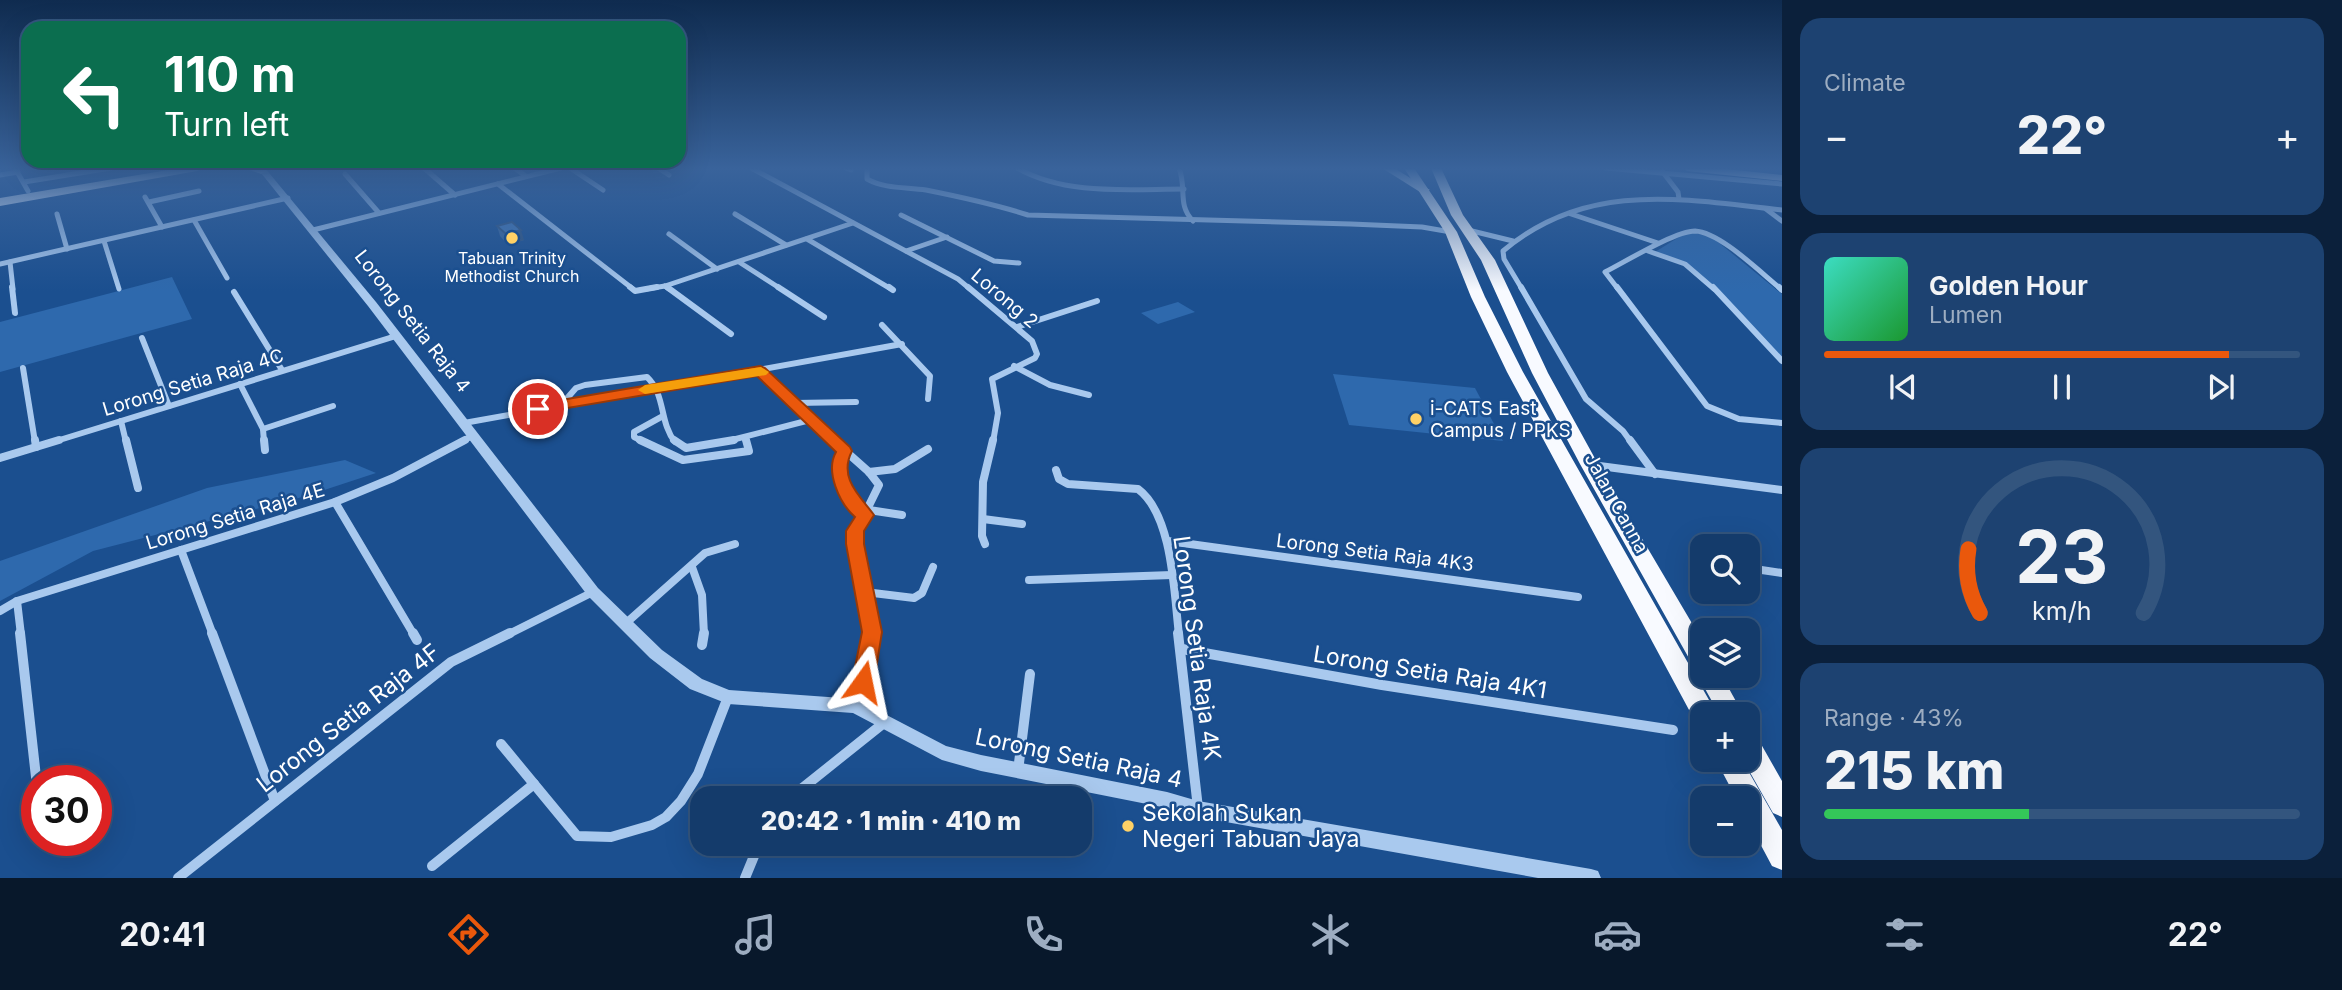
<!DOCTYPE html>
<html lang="en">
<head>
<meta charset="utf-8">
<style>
  body { margin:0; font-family:Inter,sans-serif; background:#1d4271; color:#f1f3f6; height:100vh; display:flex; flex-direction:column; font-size:26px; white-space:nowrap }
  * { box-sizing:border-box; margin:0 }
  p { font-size:23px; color:#9dadc1 }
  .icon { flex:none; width:38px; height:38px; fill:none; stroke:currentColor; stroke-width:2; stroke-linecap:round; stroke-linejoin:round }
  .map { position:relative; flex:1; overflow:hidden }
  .sheet { display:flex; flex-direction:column; gap:18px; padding:18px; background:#0b203b; width:560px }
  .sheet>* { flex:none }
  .banner { position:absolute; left:21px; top:21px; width:665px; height:147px; border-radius:21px; box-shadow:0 7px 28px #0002,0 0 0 2px #33557e; background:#0b6e4f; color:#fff; overflow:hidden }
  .fabs { position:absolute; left:1690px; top:534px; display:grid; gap:14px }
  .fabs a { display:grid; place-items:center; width:70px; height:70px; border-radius:14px; background:#143b6b; box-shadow:0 7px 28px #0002,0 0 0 2px #33557e; font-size:35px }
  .speed { position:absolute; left:21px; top:765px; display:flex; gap:14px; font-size:35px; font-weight:700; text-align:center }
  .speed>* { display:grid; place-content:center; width:91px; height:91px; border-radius:50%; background:#143b6b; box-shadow:0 7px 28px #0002,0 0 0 2px #33557e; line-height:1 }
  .speed .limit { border:10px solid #d22; background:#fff; color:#111 }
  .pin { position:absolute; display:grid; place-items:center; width:60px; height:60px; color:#fff; margin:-30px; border:4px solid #fff; border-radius:50%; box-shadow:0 2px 7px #0007 }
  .me { position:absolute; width:77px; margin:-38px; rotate:12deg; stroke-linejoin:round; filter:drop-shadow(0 0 5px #0008) }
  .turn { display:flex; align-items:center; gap:24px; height:147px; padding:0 28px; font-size:32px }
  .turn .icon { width:91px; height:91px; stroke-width:2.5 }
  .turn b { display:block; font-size:49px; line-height:60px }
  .big { font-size:52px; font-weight:800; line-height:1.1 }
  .sheet .card { flex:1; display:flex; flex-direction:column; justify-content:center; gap:10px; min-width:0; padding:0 24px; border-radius:21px; background:#1d4271 }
  .sheet .dial { align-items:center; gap:0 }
  .dial svg { height:182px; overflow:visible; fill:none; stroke:#33557e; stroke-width:7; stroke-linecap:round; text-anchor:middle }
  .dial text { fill:#f1f3f6; stroke:none }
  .song { display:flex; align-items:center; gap:21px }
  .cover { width:84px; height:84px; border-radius:10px; background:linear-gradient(135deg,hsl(170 70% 55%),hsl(130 70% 35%)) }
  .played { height:7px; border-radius:4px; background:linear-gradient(90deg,#ea580c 85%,#33557e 85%) }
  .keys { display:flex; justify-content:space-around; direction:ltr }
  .heat { display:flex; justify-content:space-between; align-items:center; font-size:38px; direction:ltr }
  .charge { height:10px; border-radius:5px; background:linear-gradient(90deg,#34c759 43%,#33557e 0) }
  .trip { position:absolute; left:690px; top:786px; width:402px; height:70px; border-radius:21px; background:#143b6b; box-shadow:0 7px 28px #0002,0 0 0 2px #33557e; font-weight:800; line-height:70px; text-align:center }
  .tabs { display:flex; height:112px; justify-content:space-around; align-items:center; background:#08182b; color:#9dadc1 }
  .tabs .icon { width:49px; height:49px }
  .tabs .active { color:#ea580c }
  .tabs b { font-size:32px; color:#f1f3f6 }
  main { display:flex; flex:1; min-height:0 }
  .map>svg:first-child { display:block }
  .green { fill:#2e69ad }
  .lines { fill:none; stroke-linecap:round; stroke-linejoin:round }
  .minor-far3 { stroke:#a9c9ee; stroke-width:5 }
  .minor-far2 { stroke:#a9c9ee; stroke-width:6 }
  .minor-far1 { stroke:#a9c9ee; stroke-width:8 }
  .minor { stroke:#a9c9ee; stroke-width:10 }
  .tertiary { fill:#a9c9ee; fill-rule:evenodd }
  .primary { fill:#f0f6ff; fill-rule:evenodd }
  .trunk { fill:#f8faff; fill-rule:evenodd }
  .wall { fill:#3a679d }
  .shaded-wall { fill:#305480 }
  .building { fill:#4478b7; stroke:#305480; stroke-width:2 }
  .route { fill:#ea580c; stroke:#983908; stroke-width:2 }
  .slow { fill:#f59e0b }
  .poi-dot { fill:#ffd166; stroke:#1b4f8f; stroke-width:2.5 }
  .labels { text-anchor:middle; stroke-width:5; stroke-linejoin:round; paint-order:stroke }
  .far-poi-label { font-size:16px; fill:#fff; stroke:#1b4f8f }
  .street-label { font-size:19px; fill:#fff; stroke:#1b4f8f }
  .poi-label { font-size:19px; fill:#fff; stroke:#1b4f8f; text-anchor:start }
  .near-street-label { font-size:23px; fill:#fff; stroke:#1b4f8f }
  .near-poi-label { font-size:23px; fill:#fff; stroke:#1b4f8f; text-anchor:start }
</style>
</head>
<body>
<main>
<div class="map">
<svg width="1782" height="878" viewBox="0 0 1782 878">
  <rect width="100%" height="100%" fill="#1b4f8f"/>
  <g class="green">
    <path d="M1695 233 1713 238 1782 294V358L1686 264 1655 252 1684 234Z"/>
    <path d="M172 277 192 319 0 372V322Z"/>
    <path d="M1178 302 1195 312 1158 324 1141 313Z"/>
    <path d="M1333 374 1475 388 1503 441 1349 425Z"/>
    <path d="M345 460 376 473 306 496 93 551 0 601V561L207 488Z"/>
  </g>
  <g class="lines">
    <g class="minor-far3">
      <path d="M15 168 28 191"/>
      <path d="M424 168 455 195"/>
      <path d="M514 168 526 176"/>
      <path d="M570 168 603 190"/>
      <path d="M658 168 669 175"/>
      <path d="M751 168 958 279 970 289"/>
      <path d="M846 168 851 170"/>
      <path d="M867 168V179C885 189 906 187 926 190 961 197 994 204 1028 215L1351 224 1422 227 1451 232"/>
      <path d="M1017 168C1066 196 1129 189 1184 189"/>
      <path d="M1179 168C1187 188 1177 205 1193 221"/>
      <path d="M1606 168 1782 184"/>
      <path d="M1662 171 1678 192 1679 199"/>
      <path d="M345 174 379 213"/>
      <path d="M0 175 18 172"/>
      <path d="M24 182 111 168"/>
      <path d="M498 184 633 289"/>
      <path d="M145 197 162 227"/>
      <path d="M149 202 199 191"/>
      <path d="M1766 209 1782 221"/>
      <path d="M57 214 67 249"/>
      <path d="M735 214 786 245"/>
      <path d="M1571 214 1658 243"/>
      <path d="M901 215 994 261 1019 263"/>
      <path d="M194 220 227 278"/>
      <path d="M313 230 561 168"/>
      <path d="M1468 230 1513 241"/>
      <path d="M669 234 717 269"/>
      <path d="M807 239 891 289"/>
      <path d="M104 241 119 289"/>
      <path d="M906 251 947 237"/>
      <path d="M1648 251 1685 264 1714 289"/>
      <path d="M10 262 13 289"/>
      <path d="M739 262 781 289"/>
      <path d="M0 264 288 198"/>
      <path d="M665 286 669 289"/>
      <path d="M646 289 665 286 853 223"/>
      <path d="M1522 289 1504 259 1503 251C1587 180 1682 199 1782 210"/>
      <path d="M1618 289 1605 272C1625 262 1675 231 1695 231 1720 232 1761 273 1781 289"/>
    </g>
    <g class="minor-far2">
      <path d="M12 287 15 313"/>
      <path d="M630 287 635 291 657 287"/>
      <path d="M667 287 731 334"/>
      <path d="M778 287 824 317"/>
      <path d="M889 287 893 290"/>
      <path d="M968 287 1032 341 1037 354 1035 358 992 379 998 413 993 442"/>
      <path d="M1521 287 1586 399 1623 431 1631 442"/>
      <path d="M1617 287 1707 406 1739 419 1782 423"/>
      <path d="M1713 287 1782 361"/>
      <path d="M1779 287 1782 290"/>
      <path d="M234 292 282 370"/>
      <path d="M882 325 930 376 928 399"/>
      <path d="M1017 327 1097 301"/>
      <path d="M142 338 169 406"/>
      <path d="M1014 366 1050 385 1089 395"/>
      <path d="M23 368 35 442"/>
      <path d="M760 371 835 442"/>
      <path d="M240 384 263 429 264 442"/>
      <path d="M794 403 856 402"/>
      <path d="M562 404 576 388 585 385 647 377C666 395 659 422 675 442"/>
      <path d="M121 421 126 442"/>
      <path d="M464 423 902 344"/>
      <path d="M263 429 333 406"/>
      <path d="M745 438 746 442"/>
      <path d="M53 442 396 336"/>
      <path d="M461 442 472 436"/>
      <path d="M644 442 634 437V432L663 416"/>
      <path d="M724 442 810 420"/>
    </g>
    <g class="minor-far1">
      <path d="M35 440 36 447"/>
      <path d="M126 440 138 488"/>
      <path d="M264 440 265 450"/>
      <path d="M640 440 683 460 749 451 746 440"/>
      <path d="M674 440 686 448 734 440"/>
      <path d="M833 440 869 472 879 485 858 528 855 544 872 635"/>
      <path d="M1630 440 1655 474"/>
      <path d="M844 451C835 475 845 500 865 515"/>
      <path d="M0 458 59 440"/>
      <path d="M1592 465 1782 490"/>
      <path d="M1056 470 1059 479 1068 484 1138 489C1173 515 1174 594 1179 635"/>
      <path d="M869 472 895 469 928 449"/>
      <path d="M335 502 414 635"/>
      <path d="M869 510 902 515"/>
      <path d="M983 519 1022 524"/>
      <path d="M1168 541 1578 597"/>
      <path d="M985 544 982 536 983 482 993 440"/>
      <path d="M181 550 213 635"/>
      <path d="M692 567 702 595 704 635"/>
      <path d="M1748 568 1782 573"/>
      <path d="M1029 580 1172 575"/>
      <path d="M865 592 914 598 922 593 933 567"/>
      <path d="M17 601 21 635"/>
      <path d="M0 611 17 601 335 502 393 478 465 440"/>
      <path d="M625 624 705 553 735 544"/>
      <path d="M507 635 593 592"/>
    </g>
    <g class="minor">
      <path d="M20 633 37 786"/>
      <path d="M212 633 275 801"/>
      <path d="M413 633 417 640"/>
      <path d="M1178 633 1198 808"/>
      <path d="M702 645 704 633"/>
      <path d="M1182 649 1382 685 1673 730"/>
      <path d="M856 706 869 658 872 633"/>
      <path d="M501 744 577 836 611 837 652 825 666 817 681 801 698 774 728 697"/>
      <path d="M1018 771 1030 674"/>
      <path d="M790 798 885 722"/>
      <path d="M42 840 43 845"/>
      <path d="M432 866 534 784"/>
      <path d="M178 878 451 662 510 633"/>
      <path d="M745 878 759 844"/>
    </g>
    <path class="tertiary" d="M257 168H265L376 302 598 588 662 650 702 679 729 690 856 699 946 746 981 755 1167 792 1198 801 1591 869 1598 871 1601 878H1538L1198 817 1167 808 981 771 942 760 853 713 728 704 690 689 650 658 588 596 368 306Z"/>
    <g class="primary">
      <path d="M180 168H202L197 171 0 206V198Z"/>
      <path d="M245 168H261L267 171 261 174Z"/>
      <path d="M1382 168H1394L1430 190 1420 192Z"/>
    </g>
    <g class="trunk">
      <path d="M1404 168H1414L1457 232 1485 297 1523 372 1713 707 1716 714H1703V724L1695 721 1507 372 1471 297 1445 232Z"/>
      <path d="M1431 168H1441L1463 215 1495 260 1548 373 1598 464 1703 642V676H1722L1743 714H1719L1698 676 1701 671 1695 669 1580 464 1532 373 1481 260 1451 215Z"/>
      <path d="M1682 168H1716L1782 175V181L1687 171Z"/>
      <path d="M1748 734 1757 737 1782 781V817L1773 813 1743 760H1748Z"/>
      <path d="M1716 760H1742L1782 830V870L1772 866 1748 821V798H1736Z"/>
    </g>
  </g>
  <path class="wall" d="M497 226 524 240 508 245 500 236Z"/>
  <path class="shaded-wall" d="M521 230 524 240 508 245 506 234Z"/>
  <path class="building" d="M512 222 521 230 506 234 497 226Z"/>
  <linearGradient id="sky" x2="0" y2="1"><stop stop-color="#0f2b4f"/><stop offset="0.58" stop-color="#39639b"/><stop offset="1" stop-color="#39639b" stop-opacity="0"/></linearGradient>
  <rect width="1782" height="291" fill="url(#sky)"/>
  <path class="route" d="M760 366 765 368 850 447 852 451C838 478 860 496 874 515L864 531V544L882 632 874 682 870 688 863 691 855 688 852 682 862 632 846 544V531L855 517C839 503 825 471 836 452L757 376 538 413 530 409 538 404Z"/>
  <path class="slow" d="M761 367 769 372 766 375 645 394 638 390 645 385Z"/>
  <g class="poi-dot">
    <circle cx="512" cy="238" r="7"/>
    <circle cx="1416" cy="419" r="7"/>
    <circle cx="1128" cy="826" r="7"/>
  </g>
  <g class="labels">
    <g class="far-poi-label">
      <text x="512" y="264">Tabuan Trinity<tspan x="512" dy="18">Methodist Church</tspan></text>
    </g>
    <g class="street-label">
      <text transform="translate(1005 298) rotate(40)" y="7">Lorong 2</text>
      <text transform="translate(413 321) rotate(52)" y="7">Lorong Setia Raja 4</text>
      <text transform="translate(193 382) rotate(-17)" y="7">Lorong Setia Raja 4C</text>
      <text transform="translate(1617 503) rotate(61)" y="7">Jalan Canna</text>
      <text transform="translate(235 516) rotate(-17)" y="7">Lorong Setia Raja 4E</text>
      <text transform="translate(1375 552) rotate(7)" y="7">Lorong Setia Raja 4K3</text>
    </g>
    <g class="poi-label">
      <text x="1430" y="415">i-CATS East<tspan x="1430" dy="22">Campus / PPKS</tspan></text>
    </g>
    <g class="near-street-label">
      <text transform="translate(1197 648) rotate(82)" y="8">Lorong Setia Raja 4K</text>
      <text transform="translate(1430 672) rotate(9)" y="8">Lorong Setia Raja 4K1</text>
      <text transform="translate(348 718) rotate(-38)" y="8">Lorong Setia Raja 4F</text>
      <text transform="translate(1079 758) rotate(12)" y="8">Lorong Setia Raja 4</text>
    </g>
    <g class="near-poi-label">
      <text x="1142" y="821">Sekolah Sukan<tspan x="1142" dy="26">Negeri Tabuan Jaya</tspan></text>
    </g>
  </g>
</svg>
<div class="fabs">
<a><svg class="icon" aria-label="search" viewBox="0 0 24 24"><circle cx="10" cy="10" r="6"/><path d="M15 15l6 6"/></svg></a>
<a><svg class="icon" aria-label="layers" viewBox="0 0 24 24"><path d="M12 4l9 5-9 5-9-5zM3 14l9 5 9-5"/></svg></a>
<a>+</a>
<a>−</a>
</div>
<div class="speed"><div class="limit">30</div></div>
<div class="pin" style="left:538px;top:409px;background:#d93025"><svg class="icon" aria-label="arrive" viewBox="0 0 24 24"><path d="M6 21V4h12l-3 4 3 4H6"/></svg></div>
<svg class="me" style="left:863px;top:682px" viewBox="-20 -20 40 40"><path d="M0-17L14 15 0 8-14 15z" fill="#ea580c" stroke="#fff" stroke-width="4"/></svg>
<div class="trip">20:42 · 1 min · 410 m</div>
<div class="banner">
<div class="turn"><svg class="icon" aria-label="left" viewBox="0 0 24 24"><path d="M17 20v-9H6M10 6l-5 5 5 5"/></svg><div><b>110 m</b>Turn left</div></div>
</div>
</div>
<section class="sheet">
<div class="card"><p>Climate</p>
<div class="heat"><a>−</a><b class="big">22°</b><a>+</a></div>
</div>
<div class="card">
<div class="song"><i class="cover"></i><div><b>Golden Hour</b><p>Lumen</p></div></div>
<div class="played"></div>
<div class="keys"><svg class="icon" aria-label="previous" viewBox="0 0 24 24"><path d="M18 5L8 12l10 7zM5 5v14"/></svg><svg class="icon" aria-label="pause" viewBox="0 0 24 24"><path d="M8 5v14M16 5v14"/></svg><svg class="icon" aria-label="next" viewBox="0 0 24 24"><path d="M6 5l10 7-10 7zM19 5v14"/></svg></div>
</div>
<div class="card dial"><svg viewBox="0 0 100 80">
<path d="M14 69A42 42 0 1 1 86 69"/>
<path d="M14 69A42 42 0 0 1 9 41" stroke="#ea580c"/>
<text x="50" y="56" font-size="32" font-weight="700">23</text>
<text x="50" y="72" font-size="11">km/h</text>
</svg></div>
<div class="card"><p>Range · 43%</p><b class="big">215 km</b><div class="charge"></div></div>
</section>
</main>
<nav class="tabs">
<b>20:41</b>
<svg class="icon active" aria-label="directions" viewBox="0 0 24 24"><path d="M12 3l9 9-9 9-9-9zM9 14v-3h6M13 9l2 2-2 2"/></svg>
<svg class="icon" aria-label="music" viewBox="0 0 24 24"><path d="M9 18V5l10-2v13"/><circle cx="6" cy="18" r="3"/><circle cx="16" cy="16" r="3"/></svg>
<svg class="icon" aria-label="phone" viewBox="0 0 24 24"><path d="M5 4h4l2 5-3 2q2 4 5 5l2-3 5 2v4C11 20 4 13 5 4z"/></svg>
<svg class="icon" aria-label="climate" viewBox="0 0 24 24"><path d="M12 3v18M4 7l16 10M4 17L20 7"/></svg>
<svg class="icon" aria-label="car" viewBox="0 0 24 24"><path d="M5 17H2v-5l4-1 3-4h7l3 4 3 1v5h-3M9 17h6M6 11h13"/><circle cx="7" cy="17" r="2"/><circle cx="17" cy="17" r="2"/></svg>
<svg class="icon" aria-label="filters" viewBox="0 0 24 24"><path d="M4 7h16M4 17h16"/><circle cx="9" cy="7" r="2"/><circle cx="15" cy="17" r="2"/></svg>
<b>22°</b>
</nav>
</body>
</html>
